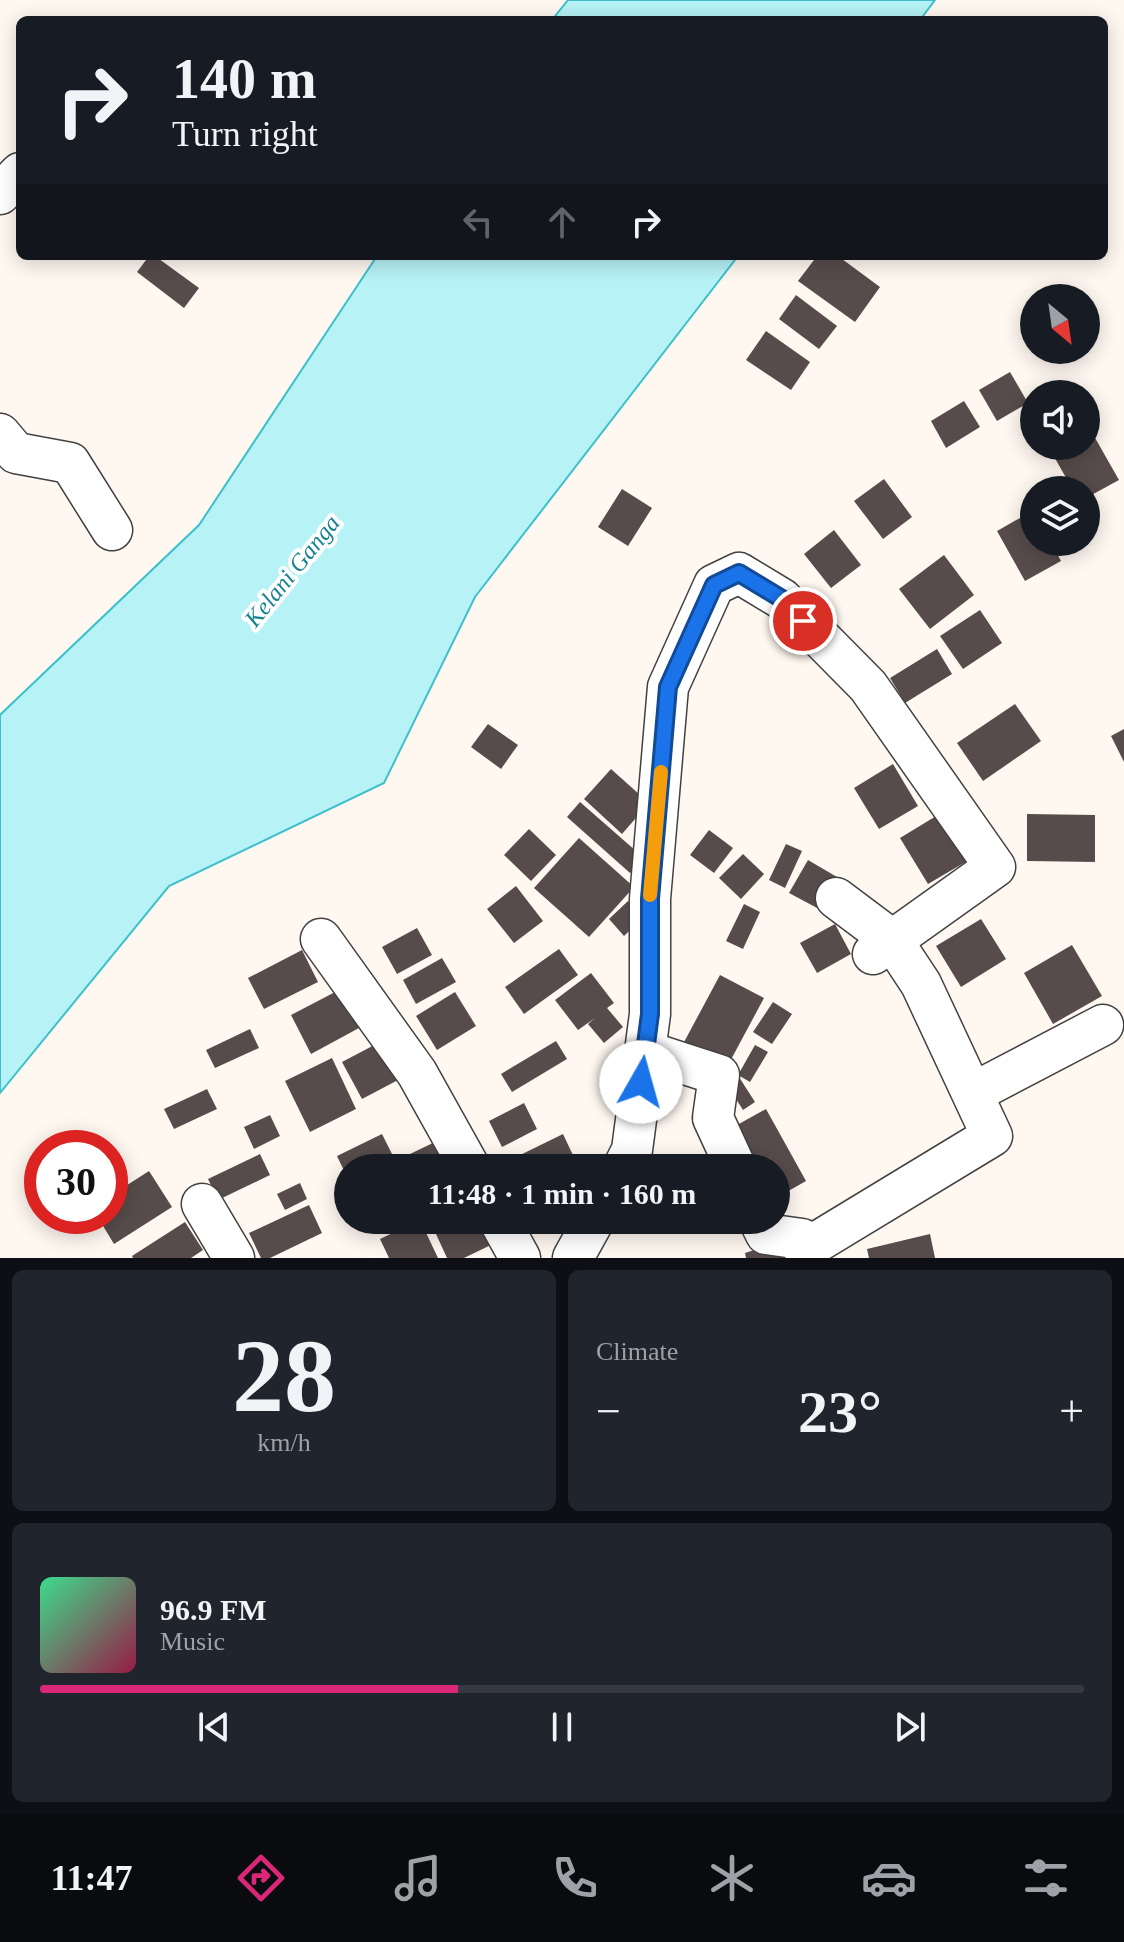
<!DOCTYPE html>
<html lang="en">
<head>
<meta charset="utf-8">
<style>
  body { margin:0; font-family:"Times New Roman",serif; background:#20242c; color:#f1f3f6; height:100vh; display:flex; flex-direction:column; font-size:30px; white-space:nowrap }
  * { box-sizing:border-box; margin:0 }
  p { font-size:26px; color:#9ea1a6 }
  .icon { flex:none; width:44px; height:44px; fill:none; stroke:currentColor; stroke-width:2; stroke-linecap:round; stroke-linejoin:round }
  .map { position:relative; height:1258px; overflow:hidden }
  .side { display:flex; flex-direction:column; gap:12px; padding:12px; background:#0d0f14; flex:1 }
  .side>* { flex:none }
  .guide { position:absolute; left:16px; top:16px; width:1092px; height:244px; border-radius:12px; box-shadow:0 4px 20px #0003; background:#171b24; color:#f1f3f6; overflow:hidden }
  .needle { width:52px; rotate:151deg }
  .fabs { position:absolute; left:1020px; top:284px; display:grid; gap:16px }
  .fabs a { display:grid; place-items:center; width:80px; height:80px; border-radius:50%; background:#171b24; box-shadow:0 4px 20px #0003; font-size:40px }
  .speed { position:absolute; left:24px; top:1130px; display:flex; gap:16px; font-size:40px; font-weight:700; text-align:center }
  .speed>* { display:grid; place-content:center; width:104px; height:104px; border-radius:50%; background:#171b24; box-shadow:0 4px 20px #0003; line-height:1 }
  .speed .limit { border:12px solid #d22; background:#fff; color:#111 }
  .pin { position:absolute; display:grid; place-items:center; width:68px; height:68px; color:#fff; margin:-34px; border:4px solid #fff; border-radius:50%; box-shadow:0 2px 8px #0007 }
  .me { position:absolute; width:88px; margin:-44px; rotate:7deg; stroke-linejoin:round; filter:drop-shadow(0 0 6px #0008) }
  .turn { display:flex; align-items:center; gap:28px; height:168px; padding:0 24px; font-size:36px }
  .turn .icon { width:104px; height:104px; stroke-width:2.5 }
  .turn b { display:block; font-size:56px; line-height:68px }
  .lanes { display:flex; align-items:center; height:76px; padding:0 24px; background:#0003; justify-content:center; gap:40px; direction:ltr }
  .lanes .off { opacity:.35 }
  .big { font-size:60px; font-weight:700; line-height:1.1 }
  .side .card { flex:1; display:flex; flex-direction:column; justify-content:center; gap:12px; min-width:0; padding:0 28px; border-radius:12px; background:#20242c }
  .side .dial { align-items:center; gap:0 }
  .dial b { font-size:104px; line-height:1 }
  .song { display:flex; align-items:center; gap:24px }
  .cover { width:96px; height:96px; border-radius:12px; background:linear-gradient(135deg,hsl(150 70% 55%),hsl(340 70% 35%)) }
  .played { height:8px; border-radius:4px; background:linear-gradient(90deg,#db2777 40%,#363941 40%) }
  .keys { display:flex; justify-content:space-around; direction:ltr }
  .heat { display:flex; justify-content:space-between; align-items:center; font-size:44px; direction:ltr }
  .side .tiles { flex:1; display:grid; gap:12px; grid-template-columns:1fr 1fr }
  .card:last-child { grid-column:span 2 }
  .trip { position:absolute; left:334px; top:1154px; width:456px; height:80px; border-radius:40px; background:#171b24; box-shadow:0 4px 20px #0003; font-weight:700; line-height:80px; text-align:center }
  .dock { display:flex; height:128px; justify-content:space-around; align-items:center; background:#090b0e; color:#9ea1a6 }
  .dock .icon { width:56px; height:56px }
  .dock .on { color:#db2777 }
  .dock b { font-size:36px; color:#f1f3f6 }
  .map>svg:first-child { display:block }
  .water { fill:#b6f2f6; stroke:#3dc0cc; stroke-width:2 }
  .building { fill:#574c4b }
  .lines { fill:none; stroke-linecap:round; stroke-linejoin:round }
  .minor-casing { stroke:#424242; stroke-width:43 }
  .minor { stroke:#fff; stroke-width:40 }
  .route-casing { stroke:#114b97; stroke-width:20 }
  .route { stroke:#1a73e8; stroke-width:14 }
  .slow { stroke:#f59e0b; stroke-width:14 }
  .labels { text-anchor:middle; stroke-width:8; stroke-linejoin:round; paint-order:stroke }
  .water-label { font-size:24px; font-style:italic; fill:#178292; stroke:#fff }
</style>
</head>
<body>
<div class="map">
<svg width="1124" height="1258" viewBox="0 0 1124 1258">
  <rect width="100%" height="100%" fill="#fff8f1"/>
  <g class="water">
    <path d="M568 0H935L920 20H552Z"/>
    <path d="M377 256H738L475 597 384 783 169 886 0 1093V715L199 525Z"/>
  </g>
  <g class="building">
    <path d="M149 256H155L199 288 184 308 137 272Z"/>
    <path d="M817 256H838L880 287 855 322 798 281Z"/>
    <path d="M796 295 837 326 819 349 779 319Z"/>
    <path d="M766 331 810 362 791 390 746 360Z"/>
    <path d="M1010 372 1028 403 997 421 979 390Z"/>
    <path d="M964 401 980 427 946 448 931 421Z"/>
    <path d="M1086 422 1119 480 1086 498V490H1073L1048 446H1086Z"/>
    <path d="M884 479 912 517 883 539 854 501Z"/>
    <path d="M622 489 652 508 628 546 598 527Z"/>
    <path d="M1034 510V542H1051L1061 561 1025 581 997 531Z"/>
    <path d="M834 530 861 565 831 588 804 554Z"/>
    <path d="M944 555 974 595 930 629 899 589Z"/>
    <path d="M980 610 1002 643 963 669 940 636Z"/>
    <path d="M937 649 952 674 905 703 890 678Z"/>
    <path d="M1015 704 1041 741 983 781 957 743Z"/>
    <path d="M488 724 518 745 501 769 471 747Z"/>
    <path d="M1124 729V762L1111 736Z"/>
    <path d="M893 764 918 806 879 829 854 788Z"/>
    <path d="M611 769 649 803 622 834 584 799Z"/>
    <path d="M580 802 644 858 630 873 567 817Z"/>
    <path d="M946 810 974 857 928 884 900 838Z"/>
    <path d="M1027 814 1095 815V862L1027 861Z"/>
    <path d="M529 829 556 855 531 881 504 855Z"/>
    <path d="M709 830 733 848 714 873 690 855Z"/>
    <path d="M579 838 634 887 589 937 534 888Z"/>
    <path d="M786 844 802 851 785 888 769 880Z"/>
    <path d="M743 854 764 874 741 899 719 878Z"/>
    <path d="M808 860 837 877 819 909 789 893Z"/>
    <path d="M516 886 543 921 514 943 487 909Z"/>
    <path d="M628 901 643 918 624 936 609 919Z"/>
    <path d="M744 904 760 912 743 949 726 941Z"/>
    <path d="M981 919 1006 959 961 987 936 946Z"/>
    <path d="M835 924 851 954 817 973 800 943Z"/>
    <path d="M417 928 432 955 397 974 382 947Z"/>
    <path d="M1072 945 1102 996 1053 1024 1024 973Z"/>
    <path d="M559 949 578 975 524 1014 505 987Z"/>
    <path d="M302 950 318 982 264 1009 248 978Z"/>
    <path d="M442 958 456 982 416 1004 403 980Z"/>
    <path d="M591 973 614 1003 607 1008 623 1027 604 1043 588 1024 595 1018 578 1030 555 1000Z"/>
    <path d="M720 975 764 998 727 1067 683 1044Z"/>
    <path d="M339 990 359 1028 311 1054 291 1015Z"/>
    <path d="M455 992 476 1026 437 1050 416 1016Z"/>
    <path d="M773 1002 792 1014 772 1044 753 1032Z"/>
    <path d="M250 1029 259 1048 215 1068 206 1050Z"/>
    <path d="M556 1041 567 1059 512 1092 501 1074Z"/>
    <path d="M380 1042 400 1079 362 1099 342 1062Z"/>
    <path d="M755 1045 768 1052 750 1082 738 1075Z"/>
    <path d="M332 1058 356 1109 310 1132 285 1081Z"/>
    <path d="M739 1077 755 1102 743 1110 727 1085Z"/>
    <path d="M207 1089 217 1109 174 1129 164 1109Z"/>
    <path d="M524 1103 537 1129 502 1147 489 1121Z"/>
    <path d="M766 1109 806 1181 776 1198V1168H749L728 1130Z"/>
    <path d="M270 1115 280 1136 254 1149 244 1127Z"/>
    <path d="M382 1134 394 1158 372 1168H348V1179L337 1156Z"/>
    <path d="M563 1134 579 1168H504L502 1164Z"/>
    <path d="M437 1141 451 1168H386L385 1166Z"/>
    <path d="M260 1154 270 1175 218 1200 208 1179Z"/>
    <path d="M149 1171 172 1207 114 1244 97 1216H110V1196Z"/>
    <path d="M300 1183 307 1199 285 1210 277 1194Z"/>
    <path d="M309 1205 322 1233 270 1258H261L249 1233Z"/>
    <path d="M420 1220 438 1258H389L380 1239Z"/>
    <path d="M437 1220H486L497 1242 464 1258H447L431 1223Z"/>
    <path d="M529 1220H565L536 1234Z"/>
    <path d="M185 1222 203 1250 191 1258H133L132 1256Z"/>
    <path d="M930 1234 935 1258H869L867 1249Z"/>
    <path d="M781 1241 786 1258H746L745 1253Z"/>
  </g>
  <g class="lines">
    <g class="minor-casing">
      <g id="minor">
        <path d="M0 194 20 173"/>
        <path d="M0 434 16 453 70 463 112 530"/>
        <path d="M321 939 417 1073 470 1168"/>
        <path d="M645 1051 719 1075 713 1118 736 1168"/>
        <path d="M973 1093 1103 1025"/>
        <path d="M623 1168 632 1150 650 1014V899L668 687 714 585 739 573 782 599 868 686 995 867 873 954"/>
        <path d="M202 1204 234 1258"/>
        <path d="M499 1220 520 1258"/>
        <path d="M759 1220 766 1234 802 1239 807 1258"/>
        <path d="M804 1250 992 1136 921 984 892 940 836 898"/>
        <path d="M573 1258 594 1220"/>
      </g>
    </g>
    <use href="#minor" class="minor"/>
  </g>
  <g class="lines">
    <g class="route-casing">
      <path id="route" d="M641 1082 650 1014V899L668 687 714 585 739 573 782 599 803 621"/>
    </g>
    <use href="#route" class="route"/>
    <path class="slow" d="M650 895 661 772"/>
  </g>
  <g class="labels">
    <g class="water-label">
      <text transform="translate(292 571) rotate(-51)" y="8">Kelani Ganga</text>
    </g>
  </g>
</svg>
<div class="fabs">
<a><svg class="needle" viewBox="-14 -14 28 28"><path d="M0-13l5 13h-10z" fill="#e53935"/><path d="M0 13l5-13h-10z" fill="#9ea1a6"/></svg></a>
<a><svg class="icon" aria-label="sound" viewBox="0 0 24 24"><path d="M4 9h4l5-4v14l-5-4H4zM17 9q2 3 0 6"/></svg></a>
<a><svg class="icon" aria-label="layers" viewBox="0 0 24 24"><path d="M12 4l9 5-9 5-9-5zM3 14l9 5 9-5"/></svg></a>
</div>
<div class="speed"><div class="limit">30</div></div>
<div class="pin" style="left:803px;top:621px;background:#d93025"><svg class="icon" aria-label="arrive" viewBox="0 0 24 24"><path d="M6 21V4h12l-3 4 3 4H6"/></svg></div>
<svg class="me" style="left:641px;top:1082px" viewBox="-20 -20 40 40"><circle r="19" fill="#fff"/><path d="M0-13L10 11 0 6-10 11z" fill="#1a73e8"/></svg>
<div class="trip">11:48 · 1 min · 160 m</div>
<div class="guide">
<div class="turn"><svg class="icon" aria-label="right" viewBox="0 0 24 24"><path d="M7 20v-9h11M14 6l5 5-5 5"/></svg><div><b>140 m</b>Turn right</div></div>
<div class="lanes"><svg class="icon off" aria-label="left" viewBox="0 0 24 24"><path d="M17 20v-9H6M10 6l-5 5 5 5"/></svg><svg class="icon off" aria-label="ahead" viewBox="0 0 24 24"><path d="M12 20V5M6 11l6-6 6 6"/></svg><svg class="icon" aria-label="right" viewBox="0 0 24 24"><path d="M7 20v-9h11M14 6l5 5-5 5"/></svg></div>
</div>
</div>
<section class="side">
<div class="tiles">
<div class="card dial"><b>28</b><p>km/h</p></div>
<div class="card"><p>Climate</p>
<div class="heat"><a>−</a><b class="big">23°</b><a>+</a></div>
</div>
<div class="card">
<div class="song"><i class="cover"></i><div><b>96.9 FM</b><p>Music</p></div></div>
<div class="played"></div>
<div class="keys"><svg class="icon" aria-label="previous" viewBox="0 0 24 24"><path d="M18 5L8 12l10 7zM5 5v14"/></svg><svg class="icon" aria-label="pause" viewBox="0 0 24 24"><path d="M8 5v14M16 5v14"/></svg><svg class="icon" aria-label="next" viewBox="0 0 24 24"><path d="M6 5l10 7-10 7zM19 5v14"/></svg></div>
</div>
</div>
</section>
<nav class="dock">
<b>11:47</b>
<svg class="icon on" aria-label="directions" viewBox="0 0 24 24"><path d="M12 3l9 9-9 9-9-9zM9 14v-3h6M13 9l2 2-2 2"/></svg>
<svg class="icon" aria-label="music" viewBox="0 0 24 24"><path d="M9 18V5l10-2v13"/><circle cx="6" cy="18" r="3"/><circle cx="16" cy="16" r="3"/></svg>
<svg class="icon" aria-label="phone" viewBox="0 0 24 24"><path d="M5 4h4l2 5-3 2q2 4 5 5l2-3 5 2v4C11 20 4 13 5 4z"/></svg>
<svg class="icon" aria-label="climate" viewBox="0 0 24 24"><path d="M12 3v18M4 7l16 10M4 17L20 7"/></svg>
<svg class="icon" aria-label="car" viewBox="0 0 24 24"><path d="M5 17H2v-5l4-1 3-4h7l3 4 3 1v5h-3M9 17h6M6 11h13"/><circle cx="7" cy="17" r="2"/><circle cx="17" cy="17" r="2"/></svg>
<svg class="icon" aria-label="filters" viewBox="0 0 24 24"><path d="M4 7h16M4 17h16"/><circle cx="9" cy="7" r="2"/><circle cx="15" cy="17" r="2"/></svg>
</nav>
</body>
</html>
